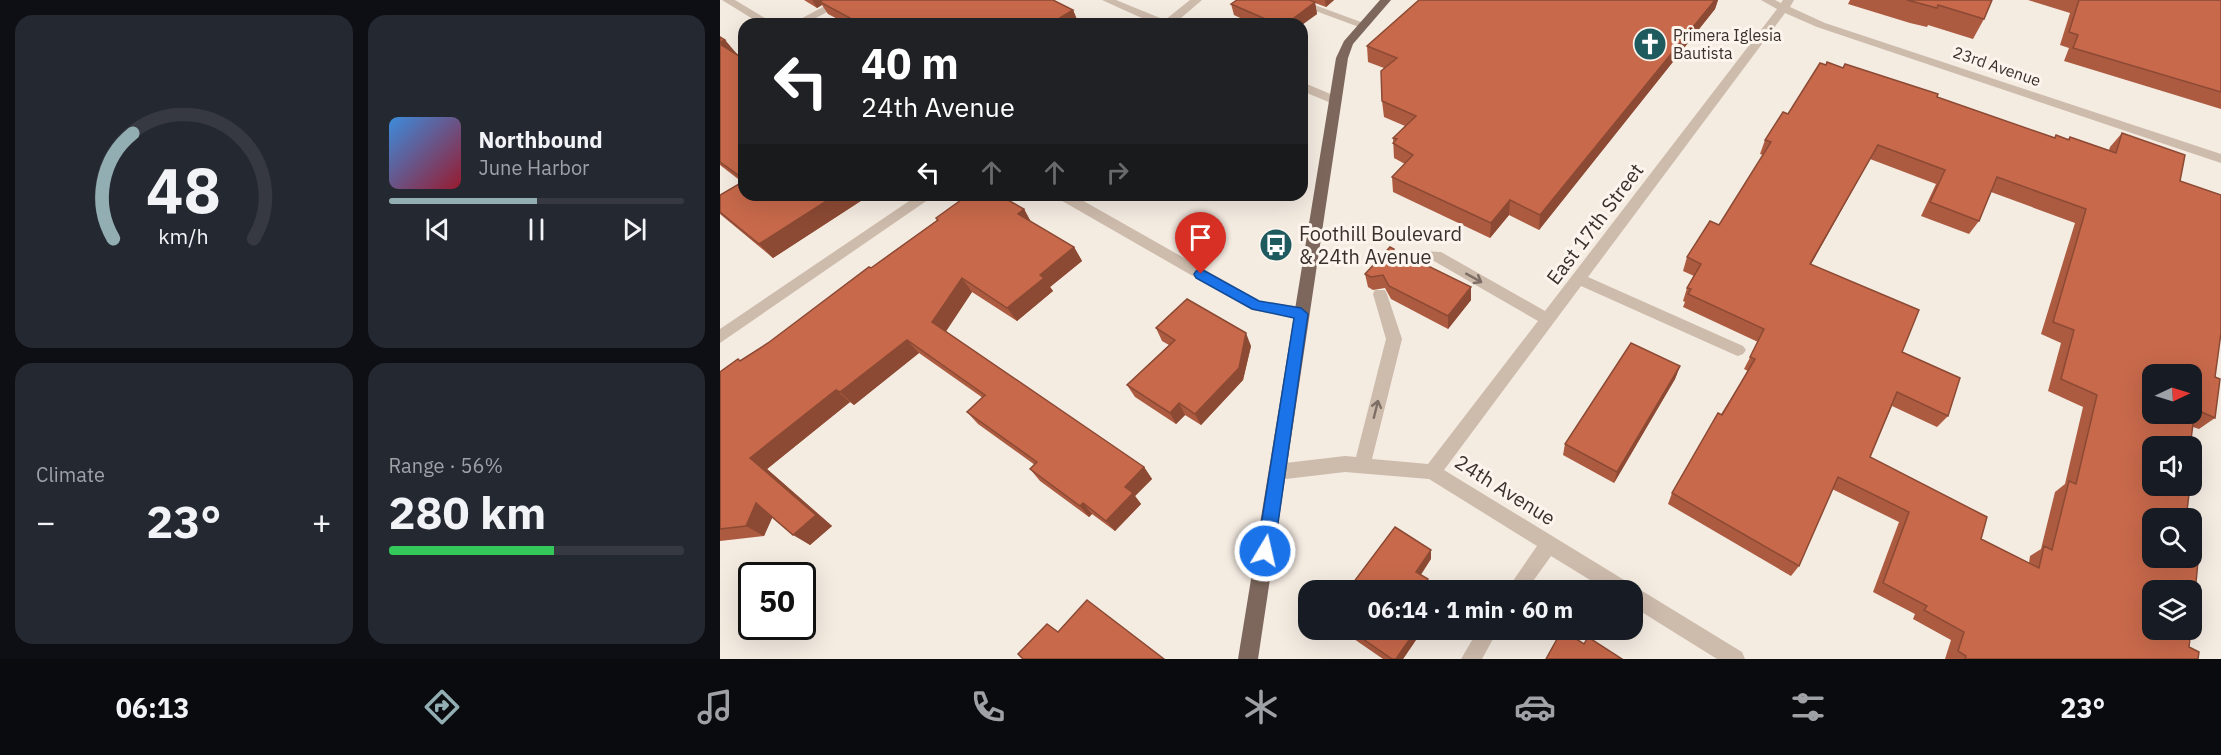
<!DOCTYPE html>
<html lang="en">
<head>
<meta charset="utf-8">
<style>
  body { margin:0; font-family:"IBM Plex Sans",sans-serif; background:#242831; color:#f1f3f6; height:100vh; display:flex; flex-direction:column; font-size:22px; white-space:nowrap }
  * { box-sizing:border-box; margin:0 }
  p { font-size:20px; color:#9ea1a6 }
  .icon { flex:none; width:33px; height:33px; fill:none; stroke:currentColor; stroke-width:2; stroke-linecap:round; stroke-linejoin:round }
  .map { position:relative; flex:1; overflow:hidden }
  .panel { display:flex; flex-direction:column; gap:15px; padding:15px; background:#0d0f14; width:720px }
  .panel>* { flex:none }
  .hud { position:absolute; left:18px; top:18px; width:570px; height:183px; border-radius:18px; box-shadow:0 6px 24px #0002; background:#202124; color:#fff; overflow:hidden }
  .needle { width:39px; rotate:86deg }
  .controls { position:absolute; left:1422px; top:364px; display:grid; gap:12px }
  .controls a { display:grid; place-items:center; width:60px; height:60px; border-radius:12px; background:#171b24; box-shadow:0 6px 24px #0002; font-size:30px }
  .speed { position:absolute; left:18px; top:562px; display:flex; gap:12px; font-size:30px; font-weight:700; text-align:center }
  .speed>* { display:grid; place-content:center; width:78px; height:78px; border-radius:50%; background:#171b24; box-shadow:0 6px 24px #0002; line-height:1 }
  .speed .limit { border:3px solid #111; border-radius:9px; background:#fff; color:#111 }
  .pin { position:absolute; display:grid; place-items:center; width:51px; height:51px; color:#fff; margin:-62px -26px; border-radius:50% 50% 50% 0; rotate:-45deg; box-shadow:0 0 6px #0007 }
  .pin .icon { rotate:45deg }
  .me { position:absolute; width:66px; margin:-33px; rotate:9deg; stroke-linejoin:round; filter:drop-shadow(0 0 4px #0008) }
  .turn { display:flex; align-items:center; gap:21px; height:126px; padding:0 24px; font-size:27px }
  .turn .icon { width:78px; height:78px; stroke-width:2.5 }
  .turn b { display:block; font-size:42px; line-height:51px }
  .lanes { display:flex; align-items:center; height:57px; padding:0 24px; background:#0003; justify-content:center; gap:30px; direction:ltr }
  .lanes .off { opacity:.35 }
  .big { font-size:45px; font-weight:800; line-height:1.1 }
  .panel .widget { flex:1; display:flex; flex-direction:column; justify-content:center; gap:9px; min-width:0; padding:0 21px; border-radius:18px; background:#242831 }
  .panel .dial { align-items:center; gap:0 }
  .dial svg { height:156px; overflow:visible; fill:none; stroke:#363941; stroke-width:7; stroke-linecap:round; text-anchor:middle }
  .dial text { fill:#f1f3f6; stroke:none }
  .song { display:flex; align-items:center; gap:18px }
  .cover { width:72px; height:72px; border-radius:9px; background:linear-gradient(135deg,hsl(210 70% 55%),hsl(350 70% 35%)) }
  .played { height:6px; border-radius:3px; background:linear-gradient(90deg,#92aeb2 50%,#363941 50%) }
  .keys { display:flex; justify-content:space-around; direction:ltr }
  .heat { display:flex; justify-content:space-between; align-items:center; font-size:33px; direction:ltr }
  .charge { height:9px; border-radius:4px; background:linear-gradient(90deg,#34c759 56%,#363941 0) }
  .panel .tiles { flex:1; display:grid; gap:15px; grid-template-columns:repeat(2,1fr) }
  .trip { position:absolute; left:578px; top:580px; width:345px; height:60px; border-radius:18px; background:#171b24; box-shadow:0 6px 24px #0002; font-weight:800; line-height:60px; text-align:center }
  .menu { display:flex; height:96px; justify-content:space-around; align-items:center; background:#090b0e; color:#9ea1a6 }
  .menu .icon { width:42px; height:42px }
  .menu .selected { color:#92aeb2 }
  .menu b { font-size:27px; color:#f1f3f6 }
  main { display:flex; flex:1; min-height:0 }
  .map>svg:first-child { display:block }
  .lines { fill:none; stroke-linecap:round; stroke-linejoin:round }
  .minor { fill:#cdbbac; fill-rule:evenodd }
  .major { fill:#7d675c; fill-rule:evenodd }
  .wall { fill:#ac5a40; fill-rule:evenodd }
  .shaded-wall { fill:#8c4a34 }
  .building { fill:#c8694b; stroke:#8c4a34; stroke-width:1.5; fill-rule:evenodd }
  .oneway { stroke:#7d6f65 }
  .route { fill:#1a73e8; stroke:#114b97; stroke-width:1.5 }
  .labels { text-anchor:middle; stroke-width:6; stroke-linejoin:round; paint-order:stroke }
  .far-poi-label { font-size:16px; fill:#3b302b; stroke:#fbf5ee; text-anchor:start }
  .far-street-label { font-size:16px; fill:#3b302b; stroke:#fbf5ee }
  .street-label { font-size:20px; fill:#3b302b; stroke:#fbf5ee }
  .poi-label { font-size:20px; fill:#3b302b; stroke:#fbf5ee; text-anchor:start }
</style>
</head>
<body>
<main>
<section class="panel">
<div class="tiles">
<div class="widget dial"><svg viewBox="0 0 100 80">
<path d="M14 69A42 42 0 1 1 86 69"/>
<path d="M14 69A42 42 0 0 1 24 15" stroke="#92aeb2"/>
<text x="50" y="56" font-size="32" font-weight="700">48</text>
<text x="50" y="72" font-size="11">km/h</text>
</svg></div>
<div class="widget">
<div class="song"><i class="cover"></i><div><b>Northbound</b><p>June Harbor</p></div></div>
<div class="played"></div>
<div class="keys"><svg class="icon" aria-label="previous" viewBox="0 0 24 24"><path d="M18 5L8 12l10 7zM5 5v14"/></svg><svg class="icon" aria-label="pause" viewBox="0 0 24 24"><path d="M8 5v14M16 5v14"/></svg><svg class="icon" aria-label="next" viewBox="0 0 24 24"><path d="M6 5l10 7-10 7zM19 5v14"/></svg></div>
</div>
<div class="widget"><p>Climate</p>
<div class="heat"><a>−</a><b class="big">23°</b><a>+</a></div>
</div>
<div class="widget"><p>Range · 56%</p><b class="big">280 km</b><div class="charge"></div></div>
</div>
</section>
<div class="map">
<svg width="1501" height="659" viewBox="0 0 1501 659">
  <rect width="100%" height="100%" fill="#f4ebe1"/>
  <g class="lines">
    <g class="minor">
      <path d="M2 0H15L55 24H41Z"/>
      <path d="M116 0H129L85 24H71Z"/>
      <path d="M382 0H396L445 20 470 0H482L454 24H435Z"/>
      <path d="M566 0H581L649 25 647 27H639Z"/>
      <path d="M1041 0H1055L1061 3 1063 0H1074L1070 7 1105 23 1501 154V163L1097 27 1065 13 868 277 1023 346 1026 350 1023 354 1018 356 1013 354 861 286 724 470 1022 652 1025 659H997L912 606V591H888L831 556 806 591H786L817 546 709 479 625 472 557 480 551 477 549 472 551 467 557 464 625 456 636 457 666 339 653 294 655 290H665L667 294 682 339 652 459 708 464 818 321 714 261H706L683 271 678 270 676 266 678 262 704 251 721 252 825 311 1057 9Z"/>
      <path d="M582 82 620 98 622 101 616 105 582 91Z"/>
      <path d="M198 195H215L0 343V329Z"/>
      <path d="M335 195H353L540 301 581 307 586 309 588 313 586 317 581 319 532 310 337 198Z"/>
      <path d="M758 630H778L762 659H741Z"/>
    </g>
    <path class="major" d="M660 0H671L633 44 628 58 538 659H518L616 58 624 41Z"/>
  </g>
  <g class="wall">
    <path d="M84 0H333L353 10 358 22 355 24H127L108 14 102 5 97 8Z"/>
    <path d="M517 0H614L606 7 595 3 597 14 582 24H533L514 15 511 4Z"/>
    <path d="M699 0H998L995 9 819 230 789 215 770 238 673 192 672 177 685 164 674 158 673 138 685 126 664 117 662 101 664 68 648 62 647 46Z"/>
    <path d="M1130 0H1272L1264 19 1253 39 1208 25 1207 27 1190 23 1128 4Z"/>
    <path d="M1308 0H1501V109L1344 61 1349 48 1340 45 1350 13Z"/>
    <path d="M0 37 5 40 16 54 24 59V195H150L53 258 0 214V195L22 182 0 165Z"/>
    <path d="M1217 97 1334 138 1336 135 1348 139 1350 137 1389 150 1390 147 1402 133 1460 181 1495 377V418L1479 429 1473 427 1432 519 1469 647 1478 659H1225L1231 640 1193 619 1195 614 1153 592 1179 522 1112 489 1079 566 1071 576 948 504 952 493 1028 371 1024 369 1038 342 963 307 965 302 963 301 967 288 974 276 963 271 967 257 999 225 1043 155 1040 154 1045 140 1068 114ZM1150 159 1216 184 1201 216 1249 234 1259 221 1271 192 1355 223 1321 334 1341 343 1328 391 1363 407 1345 484 1335 492 1321 549 1310 556 1309 563 1261 539 1150 457 1172 406 1217 427 1228 416 1182 352 1091 264Z"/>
    <path d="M304 209 311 222 354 247 362 261 330 287 333 291 297 321 252 292 225 332 424 467 432 479 415 496 421 504 395 531 372 514 369 517 320 481 310 469 315 465 258 424 247 412 263 398 199 353 134 405 130 402 47 469 112 526 90 545 52 517 44 536 0 541V372L20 361 48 343 217 220 216 218Z"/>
    <path d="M674 249 675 257 676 259 751 300 728 329 671 299 665 288 653 290 648 287 645 274Z"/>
    <path d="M436 328 531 346 523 380 481 425 465 415 456 424 415 397 407 385 449 345 442 341Z"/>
    <path d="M960 366 955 379 894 483 843 455 845 444Z"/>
    <path d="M621 630H697L698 637 683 659H663Z"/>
  </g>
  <g class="shaded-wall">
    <path d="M92 0H111L100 2 102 5 97 8Z"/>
    <path d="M605 0H614L606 7Z"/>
    <path d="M995 0H998L995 9 819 230 820 215Z"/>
    <path d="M595 2 597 14 582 25V24H566Z"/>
    <path d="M353 10 358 22 355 24H330Z"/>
    <path d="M5 40 17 54 10 57 0 45V42Z"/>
    <path d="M1158 145 1150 159 1084 277 1090 264Z"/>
    <path d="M116 195H150L53 258 39 244Z"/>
    <path d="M790 200 789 215 770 238 771 223Z"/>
    <path d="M304 209 312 224 298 214Z"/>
    <path d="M354 247 362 261 330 287 333 291 297 321 287 308 320 275Z"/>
    <path d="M242 278 252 292 223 336 212 322Z"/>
    <path d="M751 287V300L728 329V316Z"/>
    <path d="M526 333 531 346 523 380 481 425 475 414Z"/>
    <path d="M187 340 199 353 134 405 120 392Z"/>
    <path d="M960 366 955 379 894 483 897 472Z"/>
    <path d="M116 390 130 402 47 469 112 526 90 545 73 535 30 458Z"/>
    <path d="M459 403 465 415 456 424 450 413Z"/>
    <path d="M424 467 432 479 415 496 421 504 395 531 386 521 405 487Z"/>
    <path d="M36 503 54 514 44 536 26 526Z"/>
    <path d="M363 503 372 514 369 517 360 506Z"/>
    <path d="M711 550V559L697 581 696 572Z"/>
    <path d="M708 579 709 588 707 591H700Z"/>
    <path d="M696 630H697L698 637 683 659H676Z"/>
  </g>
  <g class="building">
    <path d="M103 0H333L353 10 330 24H141L100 2Z"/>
    <path d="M517 0H589L595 2 566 24H557L511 4Z"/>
    <path d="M699 0H995L820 215 790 200 771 223 672 177 693 155 673 143 677 139 673 138 696 116 662 101 661 71 677 58 647 46Z"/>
    <path d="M1187 0H1272L1264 19 1218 5 1217 8Z"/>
    <path d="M1359 0H1501V92L1353 48 1358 35 1349 32Z"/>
    <path d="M0 37 5 40 0 42Z"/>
    <path d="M0 44 24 59V179L0 162Z"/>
    <path d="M1107 62 1123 68 1125 64 1218 94 1217 97 1335 138 1336 135 1349 140 1350 137 1396 153 1402 133 1465 155 1460 181 1501 195V333L1495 377 1500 379 1495 418 1475 409 1470 447H1432V486H1470L1466 519H1432V558H1472V536L1480 540 1472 625V591H1432V630H1471L1469 647 1479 652 1478 659H1245L1246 656 1238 651 1244 632 1204 610 1207 606 1163 583 1189 512 1118 477 1079 566 952 493 998 413 1002 415 1035 359 1030 357 1044 329 968 294 971 289 967 288 981 264 967 257 990 221 999 225 1051 142 1045 140 1063 112 1068 114 1100 63 1106 65ZM1158 145 1225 170 1210 202 1259 221 1277 177 1366 209 1333 322 1354 330 1341 379 1377 395 1356 484 1349 481 1332 550 1324 546 1319 568 1261 539 1267 517 1150 457 1177 392 1228 416 1240 378 1182 352 1199 310 1090 264ZM1432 375H1472V414H1432Z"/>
    <path d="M24 181V195H116L39 244 0 212V195Z"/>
    <path d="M248 195H279L304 209 298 214 354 247 320 275 324 278 287 308 242 278 212 322 424 467 405 487 413 493 386 521 363 503 360 506 310 469 317 462 247 412 265 395 187 340 120 392 116 390 30 458 96 515 73 535 36 503 26 526 0 529V372L18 359 20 361 48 343 149 267 151 268 218 220 216 218Z"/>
    <path d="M670 247 674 249 672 254 676 259 683 260 690 257 751 287 728 316 669 286 663 275 651 277 645 274Z"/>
    <path d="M467 299 526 333 519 368 475 414 459 403 450 413 407 385 455 340 436 328Z"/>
    <path d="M911 343 960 366 897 472 845 444Z"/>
    <path d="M675 527 711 550 696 572 708 579 700 591H627Z"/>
    <path d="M367 600 444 659H303L298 654 327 624 338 632Z"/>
    <path d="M630 630H696L676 659H672Z"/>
    <path d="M842 630 864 644 868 637 902 659H826Z"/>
  </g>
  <defs><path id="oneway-shaft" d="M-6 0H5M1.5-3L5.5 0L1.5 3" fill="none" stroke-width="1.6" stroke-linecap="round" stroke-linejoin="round" transform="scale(1.5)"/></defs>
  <g class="oneway">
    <use href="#oneway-shaft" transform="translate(754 278) rotate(29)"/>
    <use href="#oneway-shaft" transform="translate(656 409) rotate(-76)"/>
  </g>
  <path class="route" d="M481 269 539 301 581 308 588 314 554 551 551 556 545 559 540 556 537 551 574 318 532 309 476 278 474 274 476 271Z"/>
  <defs>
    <g id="church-disc" transform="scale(1.725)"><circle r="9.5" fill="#1f5a5e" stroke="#fbf5ee"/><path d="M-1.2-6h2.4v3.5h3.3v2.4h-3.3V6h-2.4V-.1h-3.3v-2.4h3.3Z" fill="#fff"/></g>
    <g id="bus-disc" transform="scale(1.725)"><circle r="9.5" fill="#1f5a5e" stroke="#fbf5ee"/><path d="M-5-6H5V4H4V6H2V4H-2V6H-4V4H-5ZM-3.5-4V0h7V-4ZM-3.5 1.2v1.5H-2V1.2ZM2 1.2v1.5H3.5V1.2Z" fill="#fff"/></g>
  </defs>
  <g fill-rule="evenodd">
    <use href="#church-disc" x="930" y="44"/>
    <use href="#bus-disc" x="556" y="245"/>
  </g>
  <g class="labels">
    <g class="far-poi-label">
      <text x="953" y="41">Primera Iglesia<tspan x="953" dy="18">Bautista</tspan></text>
    </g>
    <g class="far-street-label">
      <text transform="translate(1277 66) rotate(19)" y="6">23rd Avenue</text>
    </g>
    <g class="street-label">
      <text transform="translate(875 224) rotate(-53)" y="7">East 17th Street</text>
      <text transform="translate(785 490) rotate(32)" y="7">24th Avenue</text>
    </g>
    <g class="poi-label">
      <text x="579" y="241">Foothill Boulevard<tspan x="579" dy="23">&amp; 24th Avenue</tspan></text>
    </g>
  </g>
</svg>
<div class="controls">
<a><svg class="needle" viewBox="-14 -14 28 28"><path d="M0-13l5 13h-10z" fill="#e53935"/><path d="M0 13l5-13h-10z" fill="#9ea1a6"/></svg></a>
<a><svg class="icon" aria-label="sound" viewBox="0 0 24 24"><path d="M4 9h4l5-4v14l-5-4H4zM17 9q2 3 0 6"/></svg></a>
<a><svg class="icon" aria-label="search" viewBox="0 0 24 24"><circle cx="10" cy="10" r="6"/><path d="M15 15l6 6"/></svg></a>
<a><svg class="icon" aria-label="layers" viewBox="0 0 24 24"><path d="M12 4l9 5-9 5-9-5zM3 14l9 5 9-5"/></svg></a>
</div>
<div class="speed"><div class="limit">50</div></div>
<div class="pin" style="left:481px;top:274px;background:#d93025"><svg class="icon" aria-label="arrive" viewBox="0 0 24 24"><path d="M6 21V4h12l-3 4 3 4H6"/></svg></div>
<svg class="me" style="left:545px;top:551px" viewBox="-20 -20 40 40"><circle r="17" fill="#1a73e8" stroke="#fff" stroke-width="3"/><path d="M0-11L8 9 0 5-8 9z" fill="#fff"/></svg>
<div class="trip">06:14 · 1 min · 60 m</div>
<div class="hud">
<div class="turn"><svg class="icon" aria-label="left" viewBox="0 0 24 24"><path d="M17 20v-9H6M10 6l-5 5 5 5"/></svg><div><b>40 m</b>24th Avenue</div></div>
<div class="lanes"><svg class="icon" aria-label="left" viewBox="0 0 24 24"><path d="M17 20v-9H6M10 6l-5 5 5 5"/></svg><svg class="icon off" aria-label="ahead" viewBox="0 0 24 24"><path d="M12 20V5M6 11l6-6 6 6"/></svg><svg class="icon off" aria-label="ahead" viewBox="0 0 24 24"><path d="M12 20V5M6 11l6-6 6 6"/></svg><svg class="icon off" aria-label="right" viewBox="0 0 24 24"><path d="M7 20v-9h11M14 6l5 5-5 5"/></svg></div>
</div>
</div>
</main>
<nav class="menu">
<b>06:13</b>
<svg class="icon selected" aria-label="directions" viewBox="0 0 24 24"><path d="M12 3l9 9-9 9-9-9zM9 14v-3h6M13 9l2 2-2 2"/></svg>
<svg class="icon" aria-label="music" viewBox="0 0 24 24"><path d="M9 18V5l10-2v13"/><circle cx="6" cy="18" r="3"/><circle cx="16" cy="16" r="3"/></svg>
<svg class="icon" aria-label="phone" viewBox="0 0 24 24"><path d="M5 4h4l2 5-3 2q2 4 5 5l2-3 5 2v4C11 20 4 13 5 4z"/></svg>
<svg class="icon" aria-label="climate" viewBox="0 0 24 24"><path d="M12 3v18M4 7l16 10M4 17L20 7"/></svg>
<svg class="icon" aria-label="car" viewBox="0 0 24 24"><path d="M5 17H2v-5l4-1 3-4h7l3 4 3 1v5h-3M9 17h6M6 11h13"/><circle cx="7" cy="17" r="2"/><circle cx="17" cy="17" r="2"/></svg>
<svg class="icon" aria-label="filters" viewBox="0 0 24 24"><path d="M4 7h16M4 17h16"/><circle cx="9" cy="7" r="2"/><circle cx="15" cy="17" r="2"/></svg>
<b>23°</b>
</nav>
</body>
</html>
